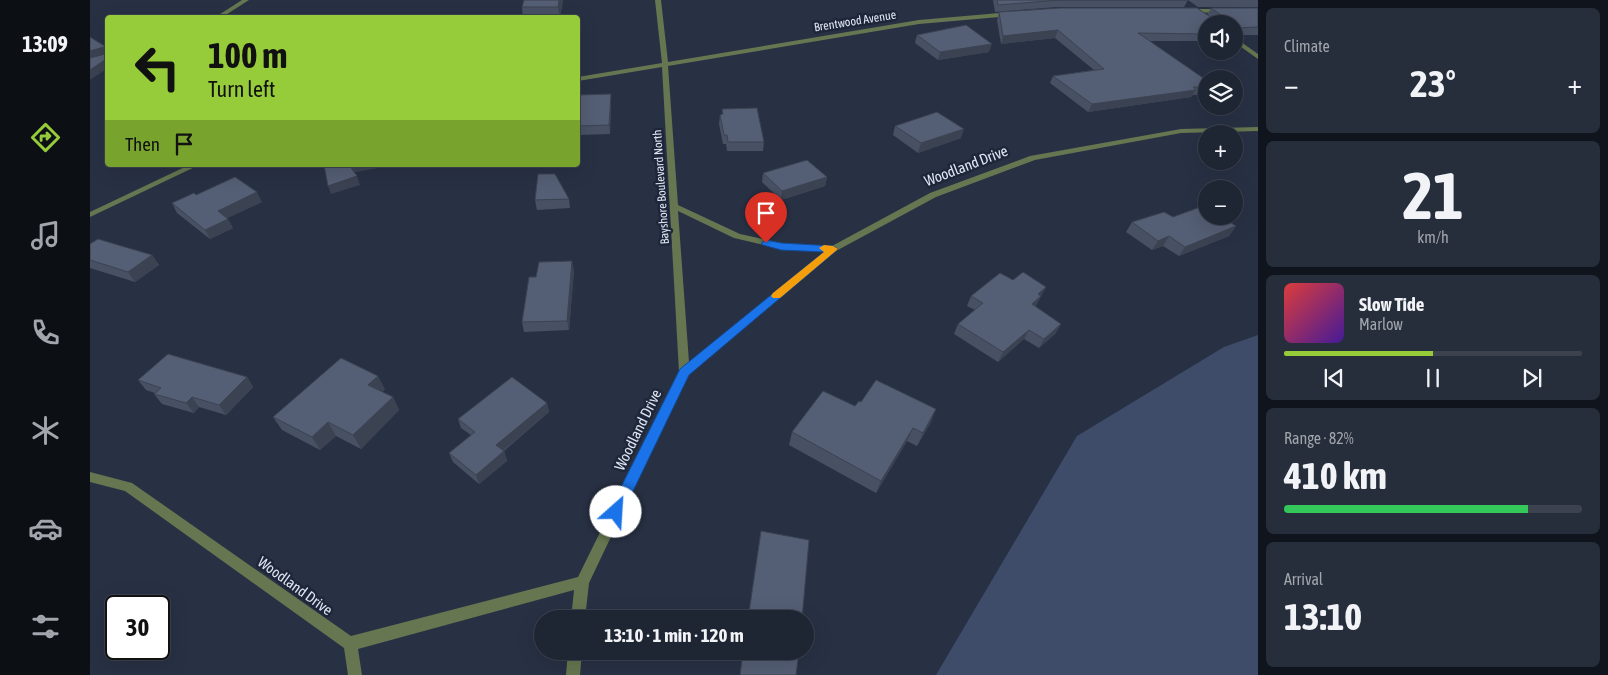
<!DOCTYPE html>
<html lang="en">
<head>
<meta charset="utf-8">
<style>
  body { margin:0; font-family:"Asap Condensed",sans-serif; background:#262d3b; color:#f1f3f6; height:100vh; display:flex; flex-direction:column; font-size:19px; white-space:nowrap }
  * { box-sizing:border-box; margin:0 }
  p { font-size:16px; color:#a1a5ac }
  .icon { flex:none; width:28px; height:28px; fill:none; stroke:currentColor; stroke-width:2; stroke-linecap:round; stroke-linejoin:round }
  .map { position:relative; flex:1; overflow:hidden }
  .panel { display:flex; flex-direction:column; gap:8px; padding:8px; background:#10141c; width:350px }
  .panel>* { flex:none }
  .banner { position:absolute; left:15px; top:15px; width:475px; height:152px; border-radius:5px; box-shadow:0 5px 20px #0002,0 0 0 1px #3c424e; background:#96cc39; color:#111; overflow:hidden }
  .tools { position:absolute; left:1108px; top:15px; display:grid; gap:10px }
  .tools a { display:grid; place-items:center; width:45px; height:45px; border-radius:50%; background:#1e2533; box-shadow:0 5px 20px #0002,0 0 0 1px #3c424e; font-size:25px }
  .speed { position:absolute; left:15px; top:595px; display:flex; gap:10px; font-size:25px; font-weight:700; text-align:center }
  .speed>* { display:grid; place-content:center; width:65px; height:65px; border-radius:50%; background:#1e2533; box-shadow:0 5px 20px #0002,0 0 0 1px #3c424e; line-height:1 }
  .speed .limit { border:2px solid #111; border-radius:8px; background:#fff; color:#111 }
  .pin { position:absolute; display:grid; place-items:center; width:42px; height:42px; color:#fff; margin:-51px -21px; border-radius:50% 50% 50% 0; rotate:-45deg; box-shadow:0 0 5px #0007 }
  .pin .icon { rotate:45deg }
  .me { position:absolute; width:55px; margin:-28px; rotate:26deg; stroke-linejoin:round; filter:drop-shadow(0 0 4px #0008) }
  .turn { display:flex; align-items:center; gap:18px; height:105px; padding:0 20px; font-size:22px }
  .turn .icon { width:65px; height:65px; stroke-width:2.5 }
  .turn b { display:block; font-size:35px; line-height:42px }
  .then { display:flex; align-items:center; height:48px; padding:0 20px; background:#0003; gap:10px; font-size:19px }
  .big { font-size:38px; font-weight:700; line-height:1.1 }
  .panel .tile { flex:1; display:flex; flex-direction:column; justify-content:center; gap:8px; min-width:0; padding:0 18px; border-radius:8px; background:#262d3b }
  .panel .dial { align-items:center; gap:0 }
  .dial b { font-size:65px; line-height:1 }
  .song { display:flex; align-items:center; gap:15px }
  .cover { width:60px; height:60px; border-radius:8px; background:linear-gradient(135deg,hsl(0 70% 55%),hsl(260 70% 35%)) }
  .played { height:5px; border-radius:2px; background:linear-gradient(90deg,#96cc39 50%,#3c424e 50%) }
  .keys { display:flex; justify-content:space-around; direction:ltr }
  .heat { display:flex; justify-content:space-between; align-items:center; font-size:28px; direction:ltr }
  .charge { height:8px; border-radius:4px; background:linear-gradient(90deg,#34c759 82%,#3c424e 0) }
  .trip { position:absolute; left:444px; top:610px; width:280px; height:50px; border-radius:25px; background:#1e2533; box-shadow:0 5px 20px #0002,0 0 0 1px #3c424e; font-weight:700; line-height:50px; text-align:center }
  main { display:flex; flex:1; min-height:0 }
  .tabs { display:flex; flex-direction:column; width:90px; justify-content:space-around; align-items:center; background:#0c0f14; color:#a1a5ac }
  .tabs .icon { width:35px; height:35px }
  .tabs .active { color:#96cc39 }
  .tabs b { font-size:22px; color:#f1f3f6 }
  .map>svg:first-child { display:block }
  .green { fill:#3e4c6a }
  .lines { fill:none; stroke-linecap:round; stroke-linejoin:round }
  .minor { fill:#657650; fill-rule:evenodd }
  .wall { fill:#485164 }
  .shaded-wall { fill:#3b4251 }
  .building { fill:#545e74; stroke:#3b4251 }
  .route { fill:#1a73e8; stroke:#114b97 }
  .slow { fill:#f59e0b }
  .labels { text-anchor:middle; stroke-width:5; stroke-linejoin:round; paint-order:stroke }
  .far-street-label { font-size:12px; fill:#dfe5f2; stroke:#1e273a }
  .street-label { font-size:15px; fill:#dfe5f2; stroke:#1e273a }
</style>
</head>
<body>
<main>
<nav class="tabs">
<b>13:09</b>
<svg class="icon active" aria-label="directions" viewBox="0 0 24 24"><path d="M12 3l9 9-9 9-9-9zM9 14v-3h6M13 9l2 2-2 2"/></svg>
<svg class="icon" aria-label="music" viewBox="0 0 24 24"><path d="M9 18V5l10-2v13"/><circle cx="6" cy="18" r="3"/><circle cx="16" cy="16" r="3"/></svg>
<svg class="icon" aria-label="phone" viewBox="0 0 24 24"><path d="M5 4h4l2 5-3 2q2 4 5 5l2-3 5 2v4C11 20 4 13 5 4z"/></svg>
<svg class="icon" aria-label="climate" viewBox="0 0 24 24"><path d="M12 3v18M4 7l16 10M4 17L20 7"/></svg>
<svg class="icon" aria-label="car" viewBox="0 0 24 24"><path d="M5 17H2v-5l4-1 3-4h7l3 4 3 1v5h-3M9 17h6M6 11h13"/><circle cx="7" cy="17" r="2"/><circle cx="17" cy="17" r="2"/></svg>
<svg class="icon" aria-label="filters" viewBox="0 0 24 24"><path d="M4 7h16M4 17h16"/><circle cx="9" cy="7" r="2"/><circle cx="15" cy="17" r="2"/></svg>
</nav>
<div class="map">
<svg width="1168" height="675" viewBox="0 0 1168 675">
  <rect width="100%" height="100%" fill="#283144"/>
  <path class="green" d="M1168 335V675H846L987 436 1134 347Z"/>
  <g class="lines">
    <g class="minor">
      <path d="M152 0H159L131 18H124Z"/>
      <path d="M565 0H571L578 62 829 20 921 12 924 14 921 16 829 24 578 66 588 205 650 234 691 243 742 246 840 193 940 156 1091 129 1168 127V131L1091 133 945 160 846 197 746 251 598 375 499 583 495 619H481L484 590 268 649 272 675H258L254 648 35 491 0 482V472L42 483 261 636 488 577 589 372 572 67 488 81V77L572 63ZM588 211 644 238 691 249 735 251 599 362Z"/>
      <path d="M1098 9H1131L1134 11 1131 13 1096 12V10Z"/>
      <path d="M1144 37 1168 54V59L1144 42Z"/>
      <path d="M99 165H109L0 217V212Z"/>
      <path d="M478 651H492L490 675H476Z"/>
    </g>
  </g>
  <g class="wall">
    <path d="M473 0 470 18H433L432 7Z"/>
    <path d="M903 0H1168V7H1108L1098 0 1094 7H967L905 12Z"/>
    <path d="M1121 8H1168V35H1144V24H1116V41H1059L1116 80V94L1103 95 1101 97 998 112 960 83 963 76 1004 70 965 38 911 44 907 20 909 12 1117 15Z"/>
    <path d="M827 35 899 52 848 60 825 43Z"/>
    <path d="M521 103 520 134 488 135V110Z"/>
    <path d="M632 109 674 142 673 151H637L636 144H633L629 124 630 115H632Z"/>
    <path d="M805 126 871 138 828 153 803 135Z"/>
    <path d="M673 173 737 177 735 186 691 200 672 182Z"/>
    <path d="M106 195 172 202 137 218 143 228 120 239 87 213 82 203Z"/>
    <path d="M479 199 480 208 447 210 445 200Z"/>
    <path d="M1083 217 1146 226 1139 236 1089 256 1073 246 1062 250 1036 232 1042 222Z"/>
    <path d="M0 244 62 255 69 265 45 282 0 268Z"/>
    <path d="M484 270 479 330 434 332 432 322 446 277Z"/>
    <path d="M923 280 956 287 945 306 966 333 949 348 934 339 908 362 864 334 868 324 885 310 877 306 881 296Z"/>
    <path d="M157 377 163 387 136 415 109 407 104 413 72 404 64 394 65 393 56 390 48 380Z"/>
    <path d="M295 389 292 392 303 397 309 410 271 449 246 436 230 450 192 430 183 417Z"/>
    <path d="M457 403 459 412 414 451 417 461 389 484 363 462 359 453 381 435 371 428 368 419Z"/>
    <path d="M841 422 827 446 817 441 786 493 699 445 702 432Z"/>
  </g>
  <g class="shaded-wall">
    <path d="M469 0H473L470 18 468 7Z"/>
    <path d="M968 30 965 38 911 44 913 36Z"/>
    <path d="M902 44 899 52 848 60 850 52Z"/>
    <path d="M14 47 18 53 0 58V51Z"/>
    <path d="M18 58V68L0 80V70Z"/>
    <path d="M1106 90 1101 97 998 112 1002 104Z"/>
    <path d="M521 94V103L520 134 519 125Z"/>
    <path d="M874 129 871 138 828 153 831 143Z"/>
    <path d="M258 165H304L261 173Z"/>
    <path d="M267 176 270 185 241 194 238 186Z"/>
    <path d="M737 177 735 186 691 200 692 191Z"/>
    <path d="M167 192 172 202 133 220 128 211Z"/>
    <path d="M138 219 143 228 120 239 115 230Z"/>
    <path d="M1146 226 1139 236 1089 256 1095 247Z"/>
    <path d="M1079 236 1073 246 1062 250 1068 241Z"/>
    <path d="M62 255 69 265 45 282 38 272Z"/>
    <path d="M482 261 484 270 479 330 477 321Z"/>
    <path d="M956 287 946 306 937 314 948 294Z"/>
    <path d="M971 324 966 333 949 348 954 339Z"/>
    <path d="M939 330 934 339 908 362 913 352Z"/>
    <path d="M288 376 295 389 284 399 278 385Z"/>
    <path d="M157 377 163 387 136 415 129 405Z"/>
    <path d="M102 397 109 407 104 413 96 403Z"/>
    <path d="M303 397 309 410 271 449 263 435Z"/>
    <path d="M457 403 459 412 409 454 406 445Z"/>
    <path d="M846 409 841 422 827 446 833 433Z"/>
    <path d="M238 422 246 436 230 450 222 437Z"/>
    <path d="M823 428 817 441 786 493 791 481Z"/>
    <path d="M414 451 417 461 389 484 386 475Z"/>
  </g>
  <g class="building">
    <path d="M434 0H469L468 7H432Z"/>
    <path d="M907 0H1098H970L908 5Z"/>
    <path d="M970 8H1107L1122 18 1130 19 1131 15 1121 8H1168V27L1144 28V24H1116V34L1048 33 1116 80V87H1103L1106 90 1002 104 963 76 1014 69 968 30 913 36 909 12Z"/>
    <path d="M876 25 902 44 850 52 827 35Z"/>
    <path d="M0 37 18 48V58L0 70V58L15 54 16 48 14 47 0 51Z"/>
    <path d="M521 94 519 125 488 126V110L489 95Z"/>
    <path d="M667 108 674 142H638L637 135H634L630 115 633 114 632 109Z"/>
    <path d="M847 112 874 129 831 143 805 126Z"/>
    <path d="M717 160 737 177 692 191 673 173Z"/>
    <path d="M234 165H259L267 176 238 186Z"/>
    <path d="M448 174H465L479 199 445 200Z"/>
    <path d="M145 177 167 192 128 211 138 219 115 230 82 203 104 193 106 195Z"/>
    <path d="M1113 206 1116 208V216H1130L1146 226 1095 247 1079 236 1068 241 1042 222 1074 212 1083 217Z"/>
    <path d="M8 239 62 255 38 272 0 260V244Z"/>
    <path d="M482 261 477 321 432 322 439 277H446L449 262Z"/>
    <path d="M933 272 956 287 948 294 951 296 942 304 971 324 954 339 939 330 913 352 868 324 893 303 881 296 910 273 923 280Z"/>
    <path d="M78 354 157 377 129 405 102 397 96 403 64 394 71 388 48 380Z"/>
    <path d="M251 358 288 376 278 385 303 397 263 435 238 422 222 437 183 417Z"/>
    <path d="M422 377 457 403 406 445 414 451 386 475 359 453 385 432 368 419Z"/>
    <path d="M786 380 846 409 833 433 823 428 791 481 702 432 733 391 765 406 769 401 771 402Z"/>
    <path d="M671 531 719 540 712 619H658Z"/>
    <path d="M653 651H709L706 675H650Z"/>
  </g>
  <path class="route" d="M676 240 691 243 743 246 748 249 599 375 531 516 526 518 521 516 519 512 521 507 590 369 734 252 691 250 673 245 671 243Z"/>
  <path class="slow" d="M734 245 743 246 748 249 690 298H683L681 296 683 293 734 252 729 248Z"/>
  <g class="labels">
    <g class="far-street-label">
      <text transform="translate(765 21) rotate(-9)" y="4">Brentwood Avenue</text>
      <text transform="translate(571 187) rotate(-94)" y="4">Bayshore Boulevard North</text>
    </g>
    <g class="street-label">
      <text transform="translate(876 166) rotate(-21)" y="5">Woodland Drive</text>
      <text transform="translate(548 430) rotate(-64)" y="5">Woodland Drive</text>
      <text transform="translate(205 586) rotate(36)" y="5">Woodland Drive</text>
    </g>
  </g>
</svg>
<div class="tools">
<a><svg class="icon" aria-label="sound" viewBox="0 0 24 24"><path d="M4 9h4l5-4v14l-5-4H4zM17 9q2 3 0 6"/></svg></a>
<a><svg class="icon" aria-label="layers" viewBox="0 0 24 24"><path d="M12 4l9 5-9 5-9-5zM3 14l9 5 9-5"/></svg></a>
<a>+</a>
<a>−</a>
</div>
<div class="speed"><div class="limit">30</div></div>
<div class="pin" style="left:676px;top:243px;background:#d93025"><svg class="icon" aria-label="arrive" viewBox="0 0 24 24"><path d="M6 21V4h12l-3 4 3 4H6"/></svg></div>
<svg class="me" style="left:526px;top:512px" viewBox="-20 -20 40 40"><circle r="19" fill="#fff"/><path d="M0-13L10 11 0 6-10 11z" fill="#1a73e8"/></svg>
<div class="trip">13:10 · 1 min · 120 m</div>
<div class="banner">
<div class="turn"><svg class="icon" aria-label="left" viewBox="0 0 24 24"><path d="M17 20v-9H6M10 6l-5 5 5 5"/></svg><div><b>100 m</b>Turn left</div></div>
<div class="then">Then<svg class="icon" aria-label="arrive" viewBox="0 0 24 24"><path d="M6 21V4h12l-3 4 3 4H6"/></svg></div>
</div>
</div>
<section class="panel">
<div class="tile"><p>Climate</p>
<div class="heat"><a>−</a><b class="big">23°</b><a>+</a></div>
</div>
<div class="tile dial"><b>21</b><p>km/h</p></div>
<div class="tile">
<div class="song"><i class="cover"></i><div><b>Slow Tide</b><p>Marlow</p></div></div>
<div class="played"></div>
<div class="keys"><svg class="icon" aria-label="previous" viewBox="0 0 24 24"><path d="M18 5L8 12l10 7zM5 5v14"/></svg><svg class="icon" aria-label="pause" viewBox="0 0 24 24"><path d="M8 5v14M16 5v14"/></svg><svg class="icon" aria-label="next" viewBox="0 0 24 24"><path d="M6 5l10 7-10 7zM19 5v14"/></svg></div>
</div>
<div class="tile"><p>Range · 82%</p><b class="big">410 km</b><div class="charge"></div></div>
<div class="tile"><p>Arrival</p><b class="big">13:10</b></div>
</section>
</main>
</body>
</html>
